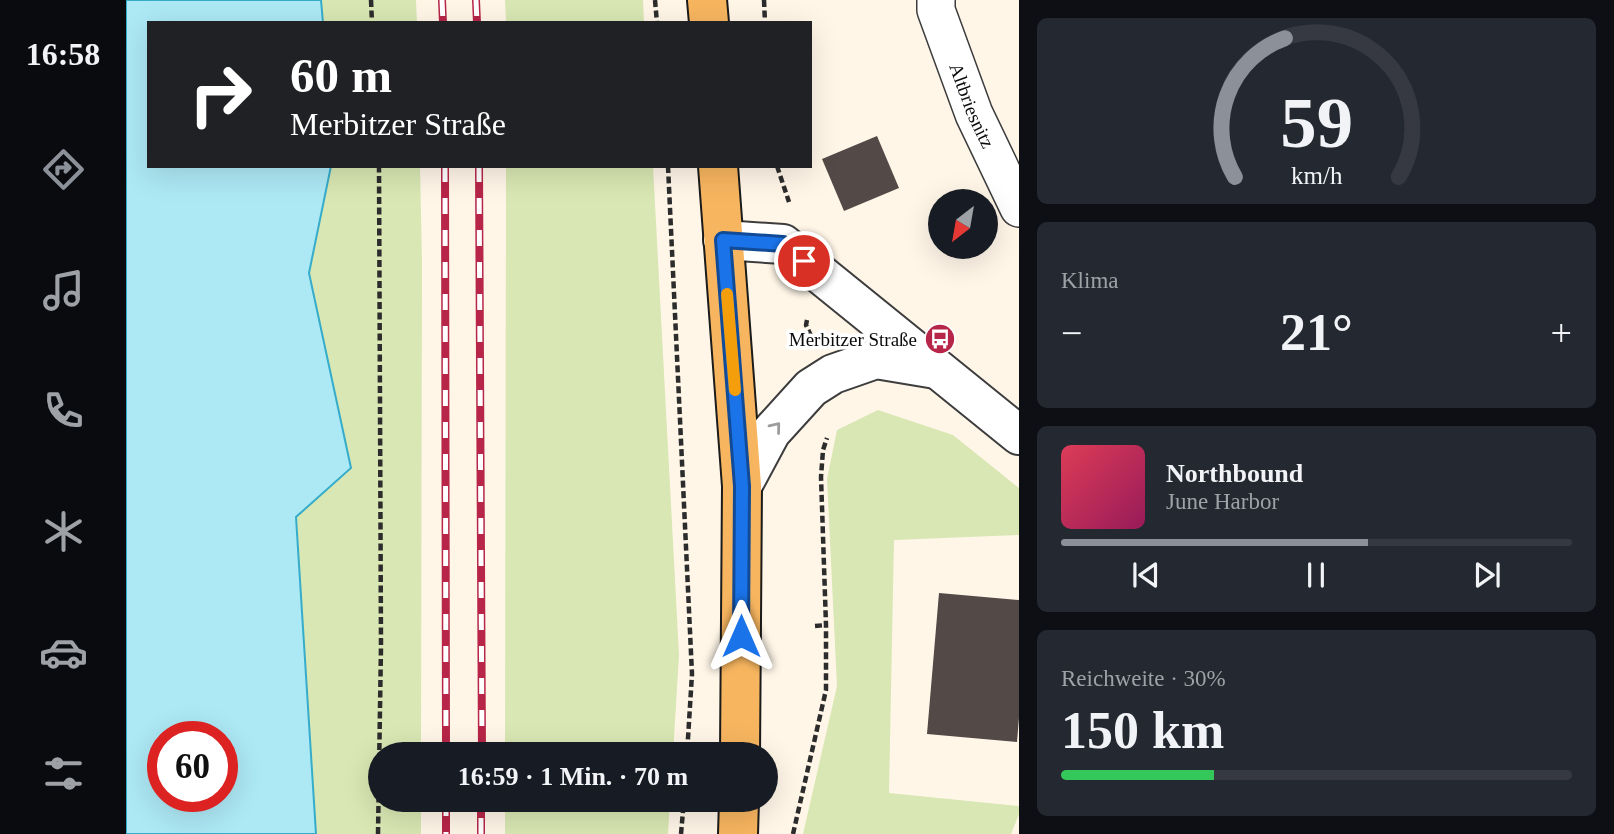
<!DOCTYPE html>
<html lang="de">
<head>
<meta charset="utf-8">
<style>
  body { margin:0; font-family:Georgia,serif; background:#242831; color:#f1f3f6; height:100vh; display:flex; flex-direction:column; font-size:26px; white-space:nowrap }
  * { box-sizing:border-box; margin:0 }
  p { font-size:23px; color:#9ea1a6 }
  .icon { flex:none; width:38px; height:38px; fill:none; stroke:currentColor; stroke-width:2; stroke-linecap:round; stroke-linejoin:round }
  .map { position:relative; flex:1; overflow:hidden }
  .side { display:flex; flex-direction:column; gap:18px; padding:18px; background:#0d0f14; width:595px }
  .side>* { flex:none }
  .top-card { position:absolute; left:21px; top:21px; width:665px; height:147px; border-radius:0px; box-shadow:0 7px 28px #0002; background:#202124; color:#fff; overflow:hidden }
  .needle { width:46px; rotate:211deg }
  .fabs { position:absolute; left:802px; top:189px; display:grid; gap:14px }
  .fabs a { display:grid; place-items:center; width:70px; height:70px; border-radius:50%; background:#171b24; box-shadow:0 7px 28px #0002; font-size:35px }
  .speed { position:absolute; left:21px; top:721px; display:flex; gap:14px; font-size:35px; font-weight:700; text-align:center }
  .speed>* { display:grid; place-content:center; width:91px; height:91px; border-radius:50%; background:#171b24; box-shadow:0 7px 28px #0002; line-height:1 }
  .speed .limit { border:10px solid #d22; background:#fff; color:#111 }
  .pin { position:absolute; display:grid; place-items:center; width:60px; height:60px; color:#fff; margin:-30px; border:4px solid #fff; border-radius:50%; box-shadow:0 2px 7px #0007 }
  .me { position:absolute; width:77px; margin:-38px; rotate:0deg; stroke-linejoin:round; filter:drop-shadow(0 0 5px #0008) }
  .turn { display:flex; align-items:center; gap:24px; height:147px; padding:0 28px; font-size:32px }
  .turn .icon { width:91px; height:91px; stroke-width:2.5 }
  .turn b { display:block; font-size:49px; line-height:60px }
  .big { font-size:52px; font-weight:700; line-height:1.1 }
  .side .tile { flex:1; display:flex; flex-direction:column; justify-content:center; gap:10px; min-width:0; padding:0 24px; border-radius:10px; background:#242831 }
  .side .dial { align-items:center; gap:0 }
  .dial svg { height:182px; overflow:visible; fill:none; stroke:#363941; stroke-width:7; stroke-linecap:round; text-anchor:middle }
  .dial text { fill:#f1f3f6; stroke:none }
  .song { display:flex; align-items:center; gap:21px }
  .cover { width:84px; height:84px; border-radius:10px; background:linear-gradient(135deg,hsl(350 70% 55%),hsl(330 70% 35%)) }
  .played { height:7px; border-radius:4px; background:linear-gradient(90deg,#8c9099 60%,#363941 60%) }
  .keys { display:flex; justify-content:space-around; direction:ltr }
  .heat { display:flex; justify-content:space-between; align-items:center; font-size:38px; direction:ltr }
  .charge { height:10px; border-radius:5px; background:linear-gradient(90deg,#34c759 30%,#363941 0) }
  .trip { position:absolute; left:242px; top:742px; width:410px; height:70px; border-radius:35px; background:#171b24; box-shadow:0 7px 28px #0002; font-weight:700; line-height:70px; text-align:center }
  main { display:flex; flex:1; min-height:0 }
  .dock { display:flex; flex-direction:column; width:126px; justify-content:space-around; align-items:center; background:#090b0e; color:#9ea1a6 }
  .dock .icon { width:49px; height:49px }
  .dock .on { color:#8c9099 }
  .dock b { font-size:32px; color:#f1f3f6 }
  .map>svg:first-child { display:block }
  .green { fill:#d8e7b3 }
  .water { fill:#ade8f5; stroke:#36accb; stroke-width:2; fill-rule:evenodd }
  .building { fill:#534947 }
  .lines { fill:none; stroke-linecap:round; stroke-linejoin:round }
  .minor-casing { stroke:#3d3d3d; stroke-width:40 }
  .tertiary-casing { stroke:#3d3d3d; stroke-width:42 }
  .primary-casing { stroke:#1b1b1b; stroke-width:42 }
  .path { stroke:#2c2c2c; stroke-width:4.5; stroke-dasharray:7 3.5; stroke-linecap:butt }
  .minor { stroke:#fff; stroke-width:37 }
  .tertiary { stroke:#fff; stroke-width:38 }
  .primary { stroke:#f7b55f; stroke-width:38 }
  .rail-casing { stroke:#b72548; stroke-width:8 }
  .rail { stroke:#fff; stroke-width:5; stroke-dasharray:16; stroke-linecap:butt }
  .oneway { stroke:#9d9d9d }
  .route-casing { stroke:#114b97; stroke-width:18 }
  .route { stroke:#1a73e8; stroke-width:12 }
  .slow { stroke:#f59e0b; stroke-width:12 }
  .labels { text-anchor:middle; stroke-width:7; stroke-linejoin:round; paint-order:stroke }
  .street-label { font-size:19px; fill:#0a0a0a; stroke:#fff }
  .poi-label { font-size:19px; fill:#0a0a0a; stroke:#fff; text-anchor:end }
</style>
</head>
<body>
<main>
<nav class="dock">
<b>16:58</b>
<svg class="icon on" aria-label="directions" viewBox="0 0 24 24"><path d="M12 3l9 9-9 9-9-9zM9 14v-3h6M13 9l2 2-2 2"/></svg>
<svg class="icon" aria-label="music" viewBox="0 0 24 24"><path d="M9 18V5l10-2v13"/><circle cx="6" cy="18" r="3"/><circle cx="16" cy="16" r="3"/></svg>
<svg class="icon" aria-label="phone" viewBox="0 0 24 24"><path d="M5 4h4l2 5-3 2q2 4 5 5l2-3 5 2v4C11 20 4 13 5 4z"/></svg>
<svg class="icon" aria-label="climate" viewBox="0 0 24 24"><path d="M12 3v18M4 7l16 10M4 17L20 7"/></svg>
<svg class="icon" aria-label="car" viewBox="0 0 24 24"><path d="M5 17H2v-5l4-1 3-4h7l3 4 3 1v5h-3M9 17h6M6 11h13"/><circle cx="7" cy="17" r="2"/><circle cx="17" cy="17" r="2"/></svg>
<svg class="icon" aria-label="filters" viewBox="0 0 24 24"><path d="M4 7h16M4 17h16"/><circle cx="9" cy="7" r="2"/><circle cx="15" cy="17" r="2"/></svg>
</nav>
<div class="map">
<svg width="893" height="834" viewBox="0 0 893 834">
  <rect width="100%" height="100%" fill="#fff6e8"/>
  <g class="green">
    <path d="M195 0H290L291 23H197Z"/>
    <path d="M379 0H517L518 23H380Z"/>
    <path d="M205 166H294L296 262 295 754H254V800H295V834H190L170 517 225 468 183 273Z"/>
    <path d="M380 166H527L553 655 547 754H379Z"/>
    <path d="M752 410 827 435 893 488V535L768 540 763 793 893 806V814L885 834H677L711 686 701 479 711 430Z"/>
    <path d="M379 800H544L542 834H379Z"/>
  </g>
  <path class="water" d="M0 0H195L197 23H23V166H205L183 273 225 468 170 517 190 834H0ZM37 737H96V796H37Z"/>
  <g class="building">
    <path d="M751 136 773 188 718 211 696 159Z"/>
    <path d="M813 593 893 600V718L891 742 801 734Z"/>
  </g>
  <g class="lines">
    <g class="minor-casing">
      <g id="minor">
        <path id="s1" d="M810 0V10L848 114 893 208"/>
      </g>
    </g>
    <g class="tertiary-casing">
      <g id="tertiary">
        <path d="M597 240 657 244 893 435"/>
        <path d="M616 486 645 432 685 388 707 374 750 359 810 369"/>
      </g>
    </g>
    <g class="primary-casing">
      <g id="primary">
        <path d="M581 0 583 23"/>
        <path d="M592 166 616 486 614 754"/>
        <path d="M612 834 613 800"/>
      </g>
    </g>
    <g class="path">
      <path d="M245 0 246 23"/>
      <path d="M529 0 531 23"/>
      <path d="M638 0 639 23"/>
      <path d="M542 166 566 674 561 754"/>
      <path d="M651 166 663 202"/>
      <path d="M681 320 680 325 686 338"/>
      <path d="M689 626 700 625"/>
      <path d="M252 834 255 646 253 166"/>
      <path d="M555 834 558 800"/>
      <path d="M667 834 700 690V625L695 477 697 450 701 438"/>
    </g>
    <use href="#minor" class="minor"/>
    <use href="#tertiary" class="tertiary"/>
    <use href="#primary" class="primary"/>
    <g class="rail-casing">
      <g id="rail">
        <path d="M316 0 317 23"/>
        <path d="M350 0 351 23"/>
        <path d="M319 166 320 754"/>
        <path d="M353 166 356 754"/>
        <path d="M320 800V834"/>
        <path d="M355 834V800"/>
      </g>
    </g>
    <use href="#rail" class="rail"/>
  </g>
  <defs><path id="oneway-chevron" d="M-2-3.5L2.5 0L-2 3.5" fill="none" stroke-width="1.6" stroke-linecap="round" stroke-linejoin="round" transform="scale(1.75)"/></defs>
  <use class="oneway" href="#oneway-chevron" transform="translate(650 427) rotate(-51)"/>
  <g class="lines">
    <g class="route-casing">
      <path id="route" d="M615 636 616 486 597 240 657 244 678 261"/>
    </g>
    <use href="#route" class="route"/>
    <path class="slow" d="M601 294 609 390"/>
  </g>
  <defs>
    <g id="bus-disc" transform="scale(1.575)"><circle r="9.5" fill="#b72548" stroke="#fff"/><path d="M-5-6H5V4H4V6H2V4H-2V6H-4V4H-5ZM-3.5-4V0h7V-4ZM-3.5 1.2v1.5H-2V1.2ZM2 1.2v1.5H3.5V1.2Z" fill="#fff"/></g>
  </defs>
  <g fill-rule="evenodd">
    <use href="#bus-disc" x="814" y="339"/>
  </g>
  <g class="labels">
    <g class="street-label">
      <text dy="7" stroke="none"><textPath href="#s1" startOffset="112">Altbriesnitz</textPath></text>
    </g>
    <g class="poi-label">
      <text x="791" y="346">Merbitzer Straße</text>
    </g>
  </g>
</svg>
<div class="fabs">
<a><svg class="needle" viewBox="-14 -14 28 28"><path d="M0-13l5 13h-10z" fill="#e53935"/><path d="M0 13l5-13h-10z" fill="#9ea1a6"/></svg></a>
</div>
<div class="speed"><div class="limit">60</div></div>
<div class="pin" style="left:678px;top:261px;background:#d93025"><svg class="icon" aria-label="arrive" viewBox="0 0 24 24"><path d="M6 21V4h12l-3 4 3 4H6"/></svg></div>
<svg class="me" style="left:615px;top:636px" viewBox="-20 -20 40 40"><path d="M0-17L14 15 0 8-14 15z" fill="#1a73e8" stroke="#fff" stroke-width="4"/></svg>
<div class="trip">16:59 · 1 Min. · 70 m</div>
<div class="top-card">
<div class="turn"><svg class="icon" aria-label="right" viewBox="0 0 24 24"><path d="M7 20v-9h11M14 6l5 5-5 5"/></svg><div><b>60 m</b>Merbitzer Straße</div></div>
</div>
</div>
<section class="side">
<div class="tile dial"><svg viewBox="0 0 100 80">
<path d="M14 69A42 42 0 1 1 86 69"/>
<path d="M14 69A42 42 0 0 1 36 8" stroke="#8c9099"/>
<text x="50" y="56" font-size="32" font-weight="700">59</text>
<text x="50" y="72" font-size="11">km/h</text>
</svg></div>
<div class="tile"><p>Klima</p>
<div class="heat"><a>−</a><b class="big">21°</b><a>+</a></div>
</div>
<div class="tile">
<div class="song"><i class="cover"></i><div><b>Northbound</b><p>June Harbor</p></div></div>
<div class="played"></div>
<div class="keys"><svg class="icon" aria-label="previous" viewBox="0 0 24 24"><path d="M18 5L8 12l10 7zM5 5v14"/></svg><svg class="icon" aria-label="pause" viewBox="0 0 24 24"><path d="M8 5v14M16 5v14"/></svg><svg class="icon" aria-label="next" viewBox="0 0 24 24"><path d="M6 5l10 7-10 7zM19 5v14"/></svg></div>
</div>
<div class="tile"><p>Reichweite · 30%</p><b class="big">150 km</b><div class="charge"></div></div>
</section>
</main>
</body>
</html>
